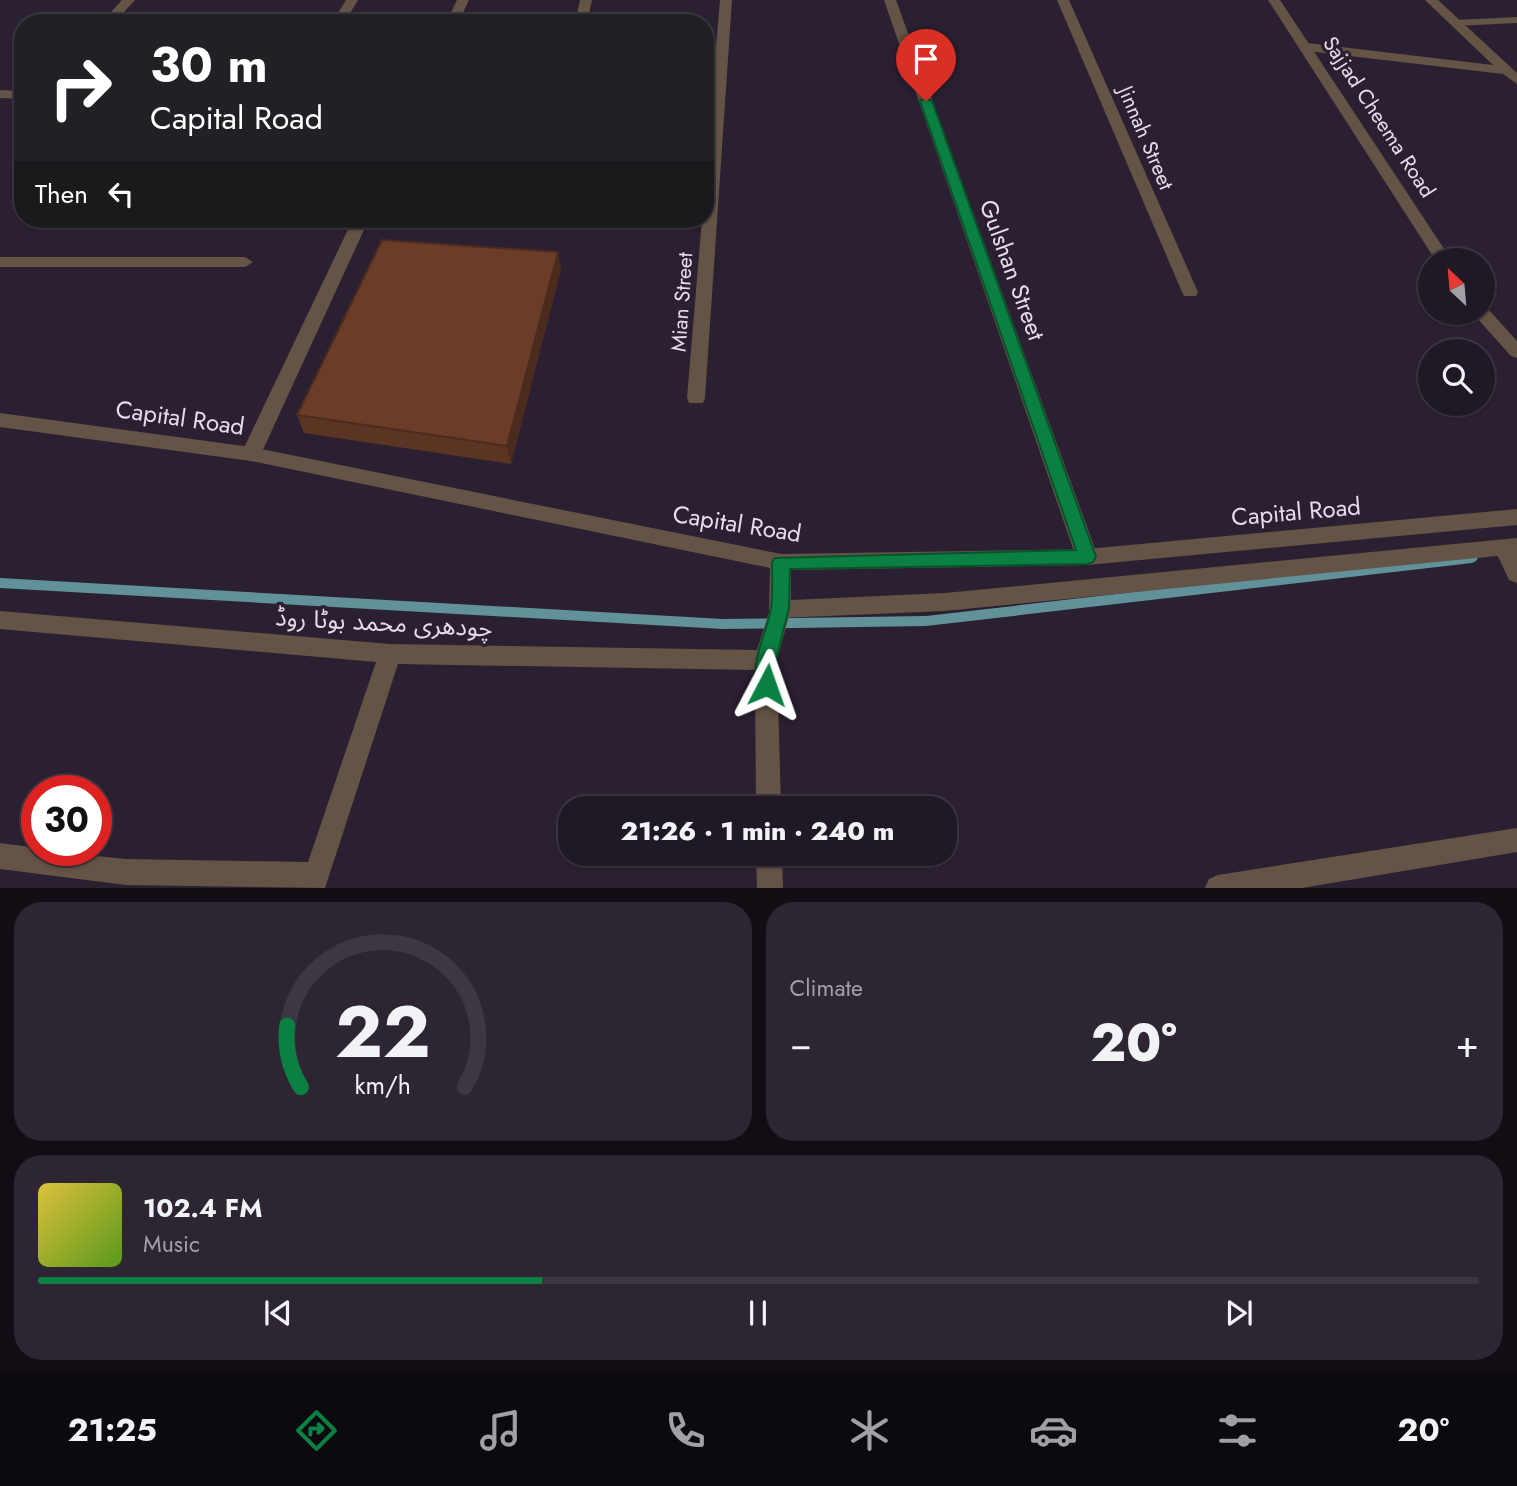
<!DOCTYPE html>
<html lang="en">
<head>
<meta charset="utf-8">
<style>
  body { margin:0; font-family:Jost,"Noto Sans Arabic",sans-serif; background:#2d2532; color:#f1f3f6; height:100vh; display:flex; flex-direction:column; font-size:26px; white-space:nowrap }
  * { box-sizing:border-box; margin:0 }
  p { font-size:23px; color:#a2a0a7 }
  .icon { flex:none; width:38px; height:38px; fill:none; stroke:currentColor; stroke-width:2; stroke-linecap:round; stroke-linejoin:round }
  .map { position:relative; height:888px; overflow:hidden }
  .panel { display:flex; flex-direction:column; gap:14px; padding:14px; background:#120d14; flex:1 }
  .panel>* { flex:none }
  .hud { position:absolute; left:14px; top:14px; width:700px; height:214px; border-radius:28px; box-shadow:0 2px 5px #0004,0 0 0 2px #3d3742; background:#202124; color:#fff; overflow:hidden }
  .needle { width:46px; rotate:334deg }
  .fabs { position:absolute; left:1418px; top:248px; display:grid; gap:14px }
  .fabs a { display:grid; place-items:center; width:77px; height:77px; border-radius:50%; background:#201825; box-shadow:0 2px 5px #0004,0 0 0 2px #3d3742; font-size:35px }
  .speed { position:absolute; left:21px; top:775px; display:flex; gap:14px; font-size:35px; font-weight:700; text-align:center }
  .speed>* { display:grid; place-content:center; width:91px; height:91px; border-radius:50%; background:#201825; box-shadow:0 2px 5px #0004,0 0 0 2px #3d3742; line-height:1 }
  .speed .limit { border:10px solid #d22; background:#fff; color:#111 }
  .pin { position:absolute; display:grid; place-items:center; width:60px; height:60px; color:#fff; margin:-72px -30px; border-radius:50% 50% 50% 0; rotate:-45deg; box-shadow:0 0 7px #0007 }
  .pin .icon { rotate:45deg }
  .me { position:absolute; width:77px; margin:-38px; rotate:4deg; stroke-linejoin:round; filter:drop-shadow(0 0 5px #0008) }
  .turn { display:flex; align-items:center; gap:24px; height:147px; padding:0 21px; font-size:32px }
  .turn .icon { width:91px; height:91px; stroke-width:2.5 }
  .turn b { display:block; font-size:49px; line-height:60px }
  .then { display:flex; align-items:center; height:66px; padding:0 21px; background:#0003; gap:14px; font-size:26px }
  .big { font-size:52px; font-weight:800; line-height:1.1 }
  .panel .widget { flex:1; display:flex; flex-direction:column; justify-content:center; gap:10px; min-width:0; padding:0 24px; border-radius:28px; background:#2d2532 }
  .panel .dial { align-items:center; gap:0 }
  .dial svg { height:182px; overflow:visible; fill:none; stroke:#3d3742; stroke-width:7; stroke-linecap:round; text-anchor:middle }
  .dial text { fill:#f1f3f6; stroke:none }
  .song { display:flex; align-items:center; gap:21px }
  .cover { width:84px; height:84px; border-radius:10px; background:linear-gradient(135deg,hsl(50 70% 55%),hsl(90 70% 35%)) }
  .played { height:7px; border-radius:4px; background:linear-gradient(90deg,#0b8043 35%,#3d3742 35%) }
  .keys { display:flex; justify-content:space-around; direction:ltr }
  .heat { display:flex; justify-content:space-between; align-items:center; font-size:38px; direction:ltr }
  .panel .tiles { flex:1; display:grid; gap:14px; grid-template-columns:1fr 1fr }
  .widget:last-child { grid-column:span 2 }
  .trip { position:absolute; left:558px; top:796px; width:399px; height:70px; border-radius:28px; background:#201825; box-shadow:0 2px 5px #0004,0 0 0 2px #3d3742; font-weight:800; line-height:70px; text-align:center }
  .tabs { display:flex; height:112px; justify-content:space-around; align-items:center; background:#0d0a0f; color:#a2a0a7 }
  .tabs .icon { width:49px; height:49px }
  .tabs .on { color:#0b8043 }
  .tabs b { font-size:32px; color:#f1f3f6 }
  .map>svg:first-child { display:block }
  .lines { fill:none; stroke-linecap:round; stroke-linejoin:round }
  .stream { fill:#619299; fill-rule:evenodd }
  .service { fill:#645445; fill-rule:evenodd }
  .minor { fill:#645445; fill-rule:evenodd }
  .tertiary { fill:#645445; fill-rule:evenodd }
  .wall { fill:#5c3423 }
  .shaded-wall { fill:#4b2b1d }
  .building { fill:#6b3d29; stroke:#4b2b1d; stroke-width:2 }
  .route { fill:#0b8043; stroke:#07532c; stroke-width:2 }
  .labels { text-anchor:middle; stroke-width:7; stroke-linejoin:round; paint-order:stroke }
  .far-street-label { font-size:21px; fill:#e5dee9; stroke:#2b2031 }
  .street-label { font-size:24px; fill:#e5dee9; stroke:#2b2031 }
</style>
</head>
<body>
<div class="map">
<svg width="1517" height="888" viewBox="0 0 1517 888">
  <rect width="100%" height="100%" fill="#2b2031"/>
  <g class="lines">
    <path class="stream" d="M1472 553 1476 555 1478 558 1476 561 1472 563 926 626 723 629 0 588V578L723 619 926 616Z"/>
    <path class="service" d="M1517 17V23L1455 26 1450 23 1455 20Z"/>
    <g class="minor">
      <path d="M122 0H135L114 23H101Z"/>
      <path d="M346 0H358L344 23H332Z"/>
      <path d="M457 0H469L458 23H446Z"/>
      <path d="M580 0H592L587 23H575Z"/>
      <path d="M720 0H732L705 398 703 403H689L687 398 702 219H705V177Z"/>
      <path d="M884 0H896L1098 557 1094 563 1087 565 1080 563 1076 557Z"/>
      <path d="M1057 0H1069L1198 292 1196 296H1184L1182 292Z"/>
      <path d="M1425 0H1438L1517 73V84L1503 74 1307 51 1301 47 1307 43 1493 65Z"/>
      <path d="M0 90 23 91V99L0 98Z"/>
      <path d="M353 219H369L261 454 258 459H244L241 454Z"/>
      <path d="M0 257H245L253 262 245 267H0Z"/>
      <path d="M1504 540 1511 542 1517 553V583L1509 580 1494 548 1497 542Z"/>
      <path d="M780 600 788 603 791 609 777 660 781 808H756L755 670 398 664 325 888 126 885 0 869V843L37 848V850L126 859 308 862 376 662 0 629V611L390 644 757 650 772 603Z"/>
      <path d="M1517 828V852L1302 888H1205L1209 879 1218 875Z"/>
      <path d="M756 854H782L783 888H757Z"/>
    </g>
    <g class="tertiary">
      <path d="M1268 0H1280L1452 261H1436Z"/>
      <path d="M1482 308 1488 309 1517 341V358L1511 356 1476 317 1474 313H1482Z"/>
      <path d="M0 413 251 447 781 554 1087 549 1517 509V525L1087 565 791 570V600L945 593 1517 538V554L945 611 780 618 772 615 769 609 770 568 251 461 0 427Z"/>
    </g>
  </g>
  <path class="wall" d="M561 269 511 464 304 433 297 415Z"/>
  <path class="shaded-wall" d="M558 252 561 269 511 464 507 446Z"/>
  <path class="building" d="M382 240 558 252 507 446 297 415Z"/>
  <path class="route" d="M926 98 932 101 1096 557 1093 562 1087 564 790 569 789 608 776 660V685L774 691 767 693 760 691C747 665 767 634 771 608 773 593 772 577 772 562L775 558 1076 550 920 101Z"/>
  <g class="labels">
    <g class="far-street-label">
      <text transform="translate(1379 117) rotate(57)" y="7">Sajjad Cheema Road</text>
      <text transform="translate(1146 138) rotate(67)" y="7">Jinnah Street</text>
      <text transform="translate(682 302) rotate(-86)" y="7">Mian Street</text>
    </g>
    <g class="street-label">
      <text transform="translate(1012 270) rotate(70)" y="8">Gulshan Street</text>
      <text transform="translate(180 418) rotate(8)" y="8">Capital Road</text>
      <text transform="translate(1296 512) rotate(-5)" y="8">Capital Road</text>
      <text transform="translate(737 524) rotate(9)" y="8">Capital Road</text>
      <text transform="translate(384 623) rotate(3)" y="8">چودھری محمد بوٹا روڈ</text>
    </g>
  </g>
</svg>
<div class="fabs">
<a><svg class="needle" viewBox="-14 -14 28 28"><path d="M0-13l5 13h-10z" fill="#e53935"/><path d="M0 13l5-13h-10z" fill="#a2a0a7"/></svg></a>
<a><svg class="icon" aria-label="search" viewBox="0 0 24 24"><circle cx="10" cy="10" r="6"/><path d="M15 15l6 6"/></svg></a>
</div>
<div class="speed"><div class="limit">30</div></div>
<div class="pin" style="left:926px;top:101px;background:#d93025"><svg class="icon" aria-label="arrive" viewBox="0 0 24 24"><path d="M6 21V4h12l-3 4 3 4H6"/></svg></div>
<svg class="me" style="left:767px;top:685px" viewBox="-20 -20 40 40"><path d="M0-17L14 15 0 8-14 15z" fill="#0b8043" stroke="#fff" stroke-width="4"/></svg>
<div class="trip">21:26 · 1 min · 240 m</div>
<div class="hud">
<div class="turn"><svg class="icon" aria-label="right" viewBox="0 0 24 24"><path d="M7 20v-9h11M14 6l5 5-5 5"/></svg><div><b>30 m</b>Capital Road</div></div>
<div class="then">Then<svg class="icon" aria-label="left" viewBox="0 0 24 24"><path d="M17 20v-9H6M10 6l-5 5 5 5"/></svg></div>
</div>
</div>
<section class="panel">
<div class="tiles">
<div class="widget dial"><svg viewBox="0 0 100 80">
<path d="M14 69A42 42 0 1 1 86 69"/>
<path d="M14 69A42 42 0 0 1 8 42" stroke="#0b8043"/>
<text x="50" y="56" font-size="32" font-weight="700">22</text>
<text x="50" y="72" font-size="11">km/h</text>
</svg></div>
<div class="widget"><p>Climate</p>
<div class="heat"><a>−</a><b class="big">20°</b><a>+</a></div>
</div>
<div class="widget">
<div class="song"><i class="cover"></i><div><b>102.4 FM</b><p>Music</p></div></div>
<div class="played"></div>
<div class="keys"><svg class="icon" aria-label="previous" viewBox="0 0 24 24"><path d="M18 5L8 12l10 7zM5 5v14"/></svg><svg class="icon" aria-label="pause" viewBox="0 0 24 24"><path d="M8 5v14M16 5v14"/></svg><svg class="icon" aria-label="next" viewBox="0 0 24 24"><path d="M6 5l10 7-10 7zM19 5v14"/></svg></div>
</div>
</div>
</section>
<nav class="tabs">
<b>21:25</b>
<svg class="icon on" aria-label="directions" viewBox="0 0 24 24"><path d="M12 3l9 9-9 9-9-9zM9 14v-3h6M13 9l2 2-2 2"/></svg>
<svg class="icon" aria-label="music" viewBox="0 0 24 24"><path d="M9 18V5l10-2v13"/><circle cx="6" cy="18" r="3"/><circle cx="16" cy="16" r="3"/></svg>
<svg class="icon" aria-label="phone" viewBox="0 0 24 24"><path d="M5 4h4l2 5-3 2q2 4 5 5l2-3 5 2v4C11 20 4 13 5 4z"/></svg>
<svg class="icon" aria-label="climate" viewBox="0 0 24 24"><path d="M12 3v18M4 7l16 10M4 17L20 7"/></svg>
<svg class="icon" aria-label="car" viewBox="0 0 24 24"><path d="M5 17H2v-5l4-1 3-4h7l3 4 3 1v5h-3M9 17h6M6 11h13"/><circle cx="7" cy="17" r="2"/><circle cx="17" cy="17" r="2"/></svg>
<svg class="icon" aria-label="filters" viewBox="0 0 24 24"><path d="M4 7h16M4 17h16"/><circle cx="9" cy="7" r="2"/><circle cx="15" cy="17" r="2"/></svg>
<b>20°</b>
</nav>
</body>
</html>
